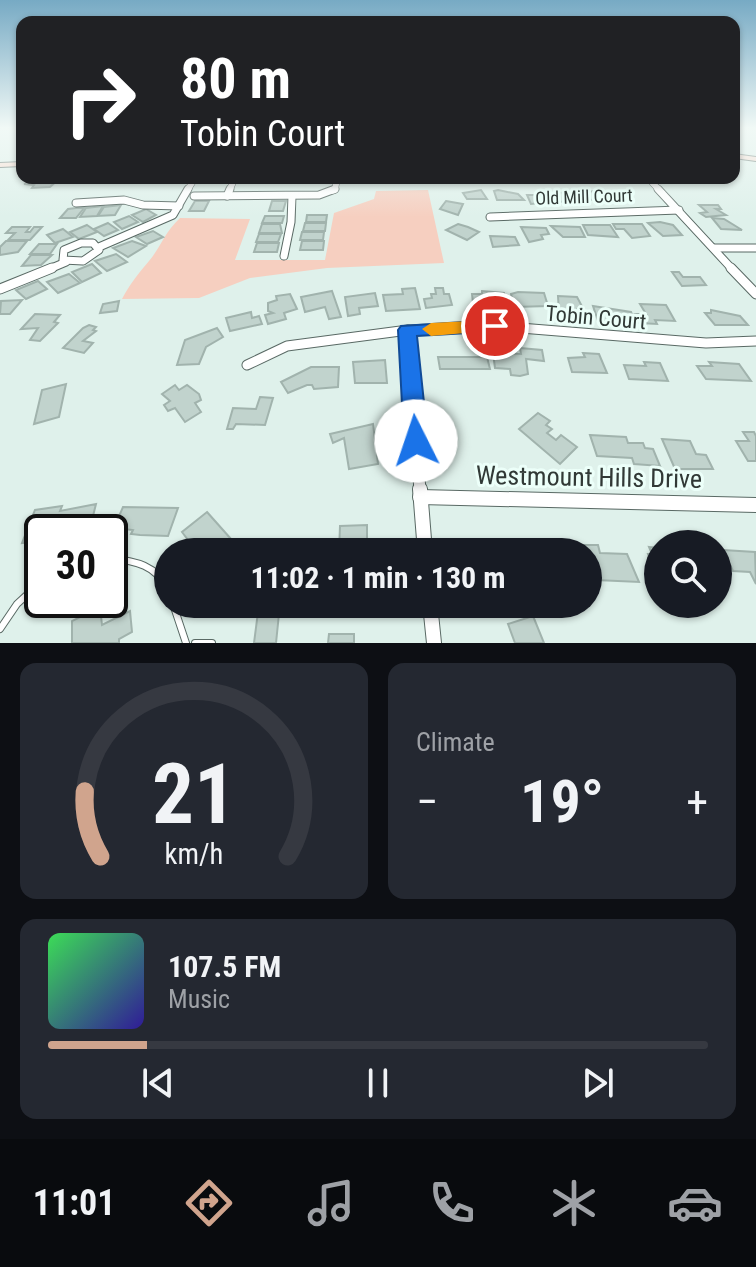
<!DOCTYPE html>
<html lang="en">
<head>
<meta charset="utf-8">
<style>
  body { margin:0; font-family:"Roboto Condensed",sans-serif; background:#242831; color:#f1f3f6; height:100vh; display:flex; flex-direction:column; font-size:30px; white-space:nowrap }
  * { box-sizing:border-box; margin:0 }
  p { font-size:26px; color:#9ea1a6 }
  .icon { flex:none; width:44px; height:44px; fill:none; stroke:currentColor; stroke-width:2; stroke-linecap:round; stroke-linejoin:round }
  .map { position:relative; height:643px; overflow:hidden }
  .drawer { display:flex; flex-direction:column; gap:20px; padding:20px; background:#0d0f14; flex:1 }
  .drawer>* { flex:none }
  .guide { position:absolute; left:16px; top:16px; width:724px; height:168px; border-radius:16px; box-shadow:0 2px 6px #0004; background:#202124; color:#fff; overflow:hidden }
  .buttons { position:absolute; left:644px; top:530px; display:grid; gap:16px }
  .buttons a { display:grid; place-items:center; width:88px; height:88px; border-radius:50%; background:#171b24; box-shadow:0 2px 6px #0004; font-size:40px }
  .speed { position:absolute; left:24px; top:514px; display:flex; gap:16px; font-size:40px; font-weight:700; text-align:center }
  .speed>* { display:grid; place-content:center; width:104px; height:104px; border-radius:50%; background:#171b24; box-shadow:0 2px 6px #0004; line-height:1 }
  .speed .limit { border:4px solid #111; border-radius:12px; background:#fff; color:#111 }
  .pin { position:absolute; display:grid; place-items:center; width:68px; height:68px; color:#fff; margin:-34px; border:4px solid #fff; border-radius:50%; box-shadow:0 2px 8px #0007 }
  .me { position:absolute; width:88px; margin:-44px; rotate:356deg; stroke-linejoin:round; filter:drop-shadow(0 0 6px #0008) }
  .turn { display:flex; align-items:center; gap:28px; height:168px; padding:0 32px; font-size:36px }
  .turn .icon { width:104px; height:104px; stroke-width:2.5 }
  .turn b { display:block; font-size:56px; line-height:68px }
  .big { font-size:60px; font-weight:700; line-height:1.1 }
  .drawer .card { flex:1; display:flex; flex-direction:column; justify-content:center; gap:12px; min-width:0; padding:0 28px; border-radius:16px; background:#242831 }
  .drawer .dial { align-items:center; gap:0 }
  .dial svg { height:208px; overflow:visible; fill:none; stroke:#363941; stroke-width:7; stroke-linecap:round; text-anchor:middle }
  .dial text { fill:#f1f3f6; stroke:none }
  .song { display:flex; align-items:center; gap:24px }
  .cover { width:96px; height:96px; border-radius:12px; background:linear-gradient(135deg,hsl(130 70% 55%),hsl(250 70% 35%)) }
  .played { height:8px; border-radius:4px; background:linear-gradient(90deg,#d0a48d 15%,#363941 15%) }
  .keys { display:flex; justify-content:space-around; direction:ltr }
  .heat { display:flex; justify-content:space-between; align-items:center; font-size:44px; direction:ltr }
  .drawer .tiles { flex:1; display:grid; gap:20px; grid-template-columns:1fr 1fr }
  .card:last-child { grid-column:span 2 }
  .trip { position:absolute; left:154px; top:538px; width:448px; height:80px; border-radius:40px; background:#171b24; box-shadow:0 2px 6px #0004; font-weight:700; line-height:80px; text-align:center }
  .tabs { display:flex; height:128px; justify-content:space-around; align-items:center; background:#090b0e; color:#9ea1a6 }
  .tabs .icon { width:56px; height:56px }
  .tabs .selected { color:#d0a48d }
  .tabs b { font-size:36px; color:#f1f3f6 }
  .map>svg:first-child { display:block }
  .green { fill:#f6cfc0 }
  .building { fill:#c1d3cd; stroke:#a1b3ad; stroke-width:2 }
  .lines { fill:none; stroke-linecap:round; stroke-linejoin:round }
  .lane-casing { stroke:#596964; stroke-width:8 }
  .street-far4-casing { stroke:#596964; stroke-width:7 }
  .street-far3-casing { stroke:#596964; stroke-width:9 }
  .street-far2-casing { stroke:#596964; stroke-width:11 }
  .street-far1-casing { stroke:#596964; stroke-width:13 }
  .street-casing { stroke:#596964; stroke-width:16 }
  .secondary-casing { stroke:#596964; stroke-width:2 }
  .lane { stroke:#fff; stroke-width:6 }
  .street-far4 { stroke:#fff; stroke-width:6 }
  .street-far3 { stroke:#fff; stroke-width:7 }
  .street-far2 { stroke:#fff; stroke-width:9 }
  .street-far1 { stroke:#fff; stroke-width:11 }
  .street { stroke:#fff; stroke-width:14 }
  .secondary { fill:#faddd1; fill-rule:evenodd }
  .route { fill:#1a73e8; stroke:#114b97; stroke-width:2 }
  .slow { fill:#f59e0b }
  .labels { text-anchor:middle; stroke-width:6; stroke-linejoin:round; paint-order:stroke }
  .far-street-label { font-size:18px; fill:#313936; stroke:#ecfff9 }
  .street-label { font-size:22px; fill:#313936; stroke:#ecfff9 }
  .near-street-label { font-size:26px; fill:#313936; stroke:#ecfff9 }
</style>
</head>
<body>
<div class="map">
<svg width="756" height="643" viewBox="0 0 756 643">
  <rect width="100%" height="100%" fill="#dff1eb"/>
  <path class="green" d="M428 190 444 263 327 268 250 278 199 298 122 299C130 284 138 274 149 261 161 247 164 233 180 218L250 219 235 260H325L334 213 374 199 376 191Z"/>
  <g class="building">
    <path d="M50 178H60L50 187 32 188 34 185 24 184Z"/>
    <path d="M481 190 487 199H467L463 193Z"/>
    <path d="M498 190 518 194 524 200H497L494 191Z"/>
    <path d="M593 191 604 192 608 199 586 200 582 194Z"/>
    <path d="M570 192 576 193 581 200 559 202 558 193Z"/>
    <path d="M542 193H548L553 202 531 204 527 195H543Z"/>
    <path d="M195 201H209L204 211H189Z"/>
    <path d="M272 201H286L283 211H269Z"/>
    <path d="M446 201 463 204 458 215 440 209Z"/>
    <path d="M121 205 115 215 98 216 104 207Z"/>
    <path d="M699 205H718L721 209H716L726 215 706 217 700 213 707 212Z"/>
    <path d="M103 206 97 216 80 217 86 208Z"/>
    <path d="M76 208H84L76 218H60L68 209Z"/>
    <path d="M146 209 156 215 143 222 132 215Z"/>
    <path d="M307 215H327L326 222H306Z"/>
    <path d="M129 216 138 222 122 229 114 222Z"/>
    <path d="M265 216H284L282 223H262Z"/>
    <path d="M712 218 724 219 742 230 721 229Z"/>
    <path d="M660 222 673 225 682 235 663 236 648 223Z"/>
    <path d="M108 223 118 230 104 236 94 229Z"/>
    <path d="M305 223H326L325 231H303Z"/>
    <path d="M262 224H280L282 233H259Z"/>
    <path d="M458 224 468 227 479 232 467 240 446 230Z"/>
    <path d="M613 224H642L650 236 632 238 624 229H616Z"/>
    <path d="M87 225 97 232 79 239 70 232Z"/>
    <path d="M583 225H610L618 237 588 235Z"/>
    <path d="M551 226 580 227 585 237H563Z"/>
    <path d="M12 227H30L26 232H30L34 227H42L30 240H8L15 233H6Z"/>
    <path d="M521 227 546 228 549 234 541 235 543 239 529 242Z"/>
    <path d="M63 229 73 237 55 243 47 235Z"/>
    <path d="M153 231 163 237 147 244 136 237Z"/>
    <path d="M302 232H324L323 240H300Z"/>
    <path d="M259 234H281L278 242H256Z"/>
    <path d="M490 236 515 237 519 245 493 247Z"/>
    <path d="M6 241H27L18 252 0 255V247Z"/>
    <path d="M132 241 146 246 128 257 113 248Z"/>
    <path d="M302 241H324L323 250H300Z"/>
    <path d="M257 243H279L277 252H254Z"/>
    <path d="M39 244H57L50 254H30Z"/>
    <path d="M116 254 127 262 107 271 95 261Z"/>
    <path d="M31 255H52L41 265 22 266Z"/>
    <path d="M92 264 101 273 82 282 72 272Z"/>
    <path d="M672 272H679L683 277H700L706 285 682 286Z"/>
    <path d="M69 274 80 283 58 293 47 282Z"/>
    <path d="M38 281 47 289 26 299 16 290Z"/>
    <path d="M415 288 420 309 386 311 383 295 403 294 402 289Z"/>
    <path d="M435 288H443L444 294H449L452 305 426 308 424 299 432 298 431 294H436Z"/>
    <path d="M332 291 341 317 329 319 325 307 305 312 301 297Z"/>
    <path d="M482 291 504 293 507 306 473 303 472 294H482Z"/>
    <path d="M518 292 544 293 548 306 514 307 511 294Z"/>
    <path d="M375 293 378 306 359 308 360 314 348 316 345 297Z"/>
    <path d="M290 294 297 309 284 313 286 319 268 324 265 315 273 313 268 311V303L277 300 276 296Z"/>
    <path d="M558 296 577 297 584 310 570 309 572 313 559 312Z"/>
    <path d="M22 300 10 314H0L1 301Z"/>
    <path d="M119 301 117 311 100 313 103 304Z"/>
    <path d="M640 304 666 305 675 321 655 320 657 324 639 323 635 314H646Z"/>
    <path d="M593 306 631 312 635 321H598Z"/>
    <path d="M711 310 740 316 748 325H715L705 313H711Z"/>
    <path d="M251 312 252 318 259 316 262 324 230 331 226 318Z"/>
    <path d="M35 314 60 315 54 322 58 323 40 341 30 340 38 328 21 329Z"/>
    <path d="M89 325 96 327 93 330 96 331 83 341 93 343 84 353 63 348 83 328Z"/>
    <path d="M217 328 223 337 206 347 199 364 177 365 185 340Z"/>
    <path d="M520 348 542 350 544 361 526 359 528 374 520 376 511 375 510 369 495 368 493 353 521 354Z"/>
    <path d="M583 353 599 354 607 373 572 372 568 358 585 357Z"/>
    <path d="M438 357H487L490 369H440Z"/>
    <path d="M385 360 387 383H355L353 362Z"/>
    <path d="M644 362 660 363 668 381 629 379 624 365 646 366Z"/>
    <path d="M709 362 739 364 751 381 706 379 697 366H712Z"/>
    <path d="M311 367H339L338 387 314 389 312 385H307L288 393 281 382Z"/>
    <path d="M66 384 59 417 34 424 42 390Z"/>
    <path d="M175 385 179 390 187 385 199 394 201 400 195 403 201 412 185 422 175 408 168 411 164 405 170 401 162 394Z"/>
    <path d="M260 397 273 398 265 425 236 424 233 429H227L233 408 256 409Z"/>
    <path d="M538 413 550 421 546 425 552 429 547 433 556 440 561 435 577 447 560 464 519 429Z"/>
    <path d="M373 424 378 464 349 469 344 438 333 443 330 434Z"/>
    <path d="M743 432H754L756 436V461H748L736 441H749Z"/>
    <path d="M590 435 626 437 628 443H643L645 448 653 449 660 466 634 464 632 458 597 456Z"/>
    <path d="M662 439 690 441 696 454 706 455 713 469H675Z"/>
    <path d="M96 504 89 532H42V546L30 548 32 542 22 543 35 510 62 506 60 511Z"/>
    <path d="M123 507 178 508 168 536 140 535 131 534 133 530 114 528Z"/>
    <path d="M207 512 239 548 237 552H193L194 548 182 532Z"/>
    <path d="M367 525V552H339L340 526Z"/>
    <path d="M513 542 533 543 535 552H515Z"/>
    <path d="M580 545H598L600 553 627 554 639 582 596 580 592 563H588V552H582Z"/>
    <path d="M649 547 658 548V583L648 554H652Z"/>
    <path d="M723 550 755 552 756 584 750 572 733 571Z"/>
    <path d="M232 604H280L276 643H254L258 612 230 613Z"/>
    <path d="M100 607 102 625 130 611 132 632 119 639V643H72V621Z"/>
    <path d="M533 616 544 643H515L508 624Z"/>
    <path d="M329 634H354V643H328Z"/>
  </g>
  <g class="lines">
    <g class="lane-casing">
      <g id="lane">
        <path d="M110 558C135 561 157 565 168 590"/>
        <path d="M173 604 186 643"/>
        <path d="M0 629 17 604 42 581"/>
        <path d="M195 643H212"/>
      </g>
    </g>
    <g class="street-far4-casing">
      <g id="street-far4">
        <path d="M648 178 660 191"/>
        <path d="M187 191 195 178"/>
        <path d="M229 191 235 178"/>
        <path d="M331 191 335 190 337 178"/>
      </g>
    </g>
    <g class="street-far3-casing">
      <g id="street-far3">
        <path d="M658 189 733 270"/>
        <path d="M194 196 319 195 335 189"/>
        <path d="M227 196 230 189"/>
        <path d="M76 203 124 200 143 205 179 206"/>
        <path d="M490 217 679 210"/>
        <path d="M81 243H93L99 250 83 261 63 260 64 250Z"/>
        <path d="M99 247 173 215 188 189"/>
        <path d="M714 248H756"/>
        <path d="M284 256 291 222 292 196"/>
        <path d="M47 270 66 262"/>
      </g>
    </g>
    <g class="street-far2-casing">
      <g id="street-far2">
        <path d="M731 268 756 294"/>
        <path d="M0 289 52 268"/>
        <path d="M408 330 411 368"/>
        <path d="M247 365 287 346 408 330 495 326 706 343 756 341"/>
      </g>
    </g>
    <g class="street-far1-casing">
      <path id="street-far1" d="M411 366 420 491"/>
    </g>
    <g class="street-casing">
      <g id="street">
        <path d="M420 489 425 552"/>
        <path d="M420 497 756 505"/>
        <path d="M430 604 434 643"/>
      </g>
    </g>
    <g class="secondary-casing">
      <g id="secondary">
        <path d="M734 154 756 157V161L734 158Z"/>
        <path d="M22 162V166L0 167V163Z"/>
      </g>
    </g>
    <use href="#lane" class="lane"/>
    <use href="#street-far4" class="street-far4"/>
    <use href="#street-far3" class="street-far3"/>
    <use href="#street-far2" class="street-far2"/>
    <use href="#street-far1" class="street-far1"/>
    <use href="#street" class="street"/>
    <use href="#secondary" class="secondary"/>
  </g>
  <linearGradient id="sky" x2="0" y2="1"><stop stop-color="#77aac4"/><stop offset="0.59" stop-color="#f1f9f6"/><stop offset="1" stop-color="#f1f9f6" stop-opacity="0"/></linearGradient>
  <rect width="756" height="217" fill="url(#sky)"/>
  <path class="route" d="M495 320 504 326 501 331 417 336 428 441 424 448 416 451 408 448 404 441 398 330 401 326Z"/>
  <path class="slow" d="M470 321 480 327 477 332 431 336 422 329 431 323Z"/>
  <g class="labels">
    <g class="far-street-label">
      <text transform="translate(584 197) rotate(-2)" y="6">Old Mill Court</text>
    </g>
    <g class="street-label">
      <text transform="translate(596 317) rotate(5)" y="8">Tobin Court</text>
    </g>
    <g class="near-street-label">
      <text transform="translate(589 477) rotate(1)" y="9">Westmount Hills Drive</text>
    </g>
  </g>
</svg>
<div class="buttons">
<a><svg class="icon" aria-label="search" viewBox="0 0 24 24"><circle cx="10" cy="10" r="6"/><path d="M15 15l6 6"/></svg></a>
</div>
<div class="speed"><div class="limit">30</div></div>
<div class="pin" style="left:495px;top:326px;background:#d93025"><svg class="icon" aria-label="arrive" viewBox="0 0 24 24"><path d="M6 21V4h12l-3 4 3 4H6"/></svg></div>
<svg class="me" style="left:416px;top:441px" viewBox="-20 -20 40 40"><circle r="19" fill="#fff"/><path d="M0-13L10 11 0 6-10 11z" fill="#1a73e8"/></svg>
<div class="trip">11:02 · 1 min · 130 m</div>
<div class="guide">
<div class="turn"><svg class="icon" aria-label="right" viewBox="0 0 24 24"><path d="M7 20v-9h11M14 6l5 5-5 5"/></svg><div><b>80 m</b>Tobin Court</div></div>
</div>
</div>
<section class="drawer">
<div class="tiles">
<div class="card dial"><svg viewBox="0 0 100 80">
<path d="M14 69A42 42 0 1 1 86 69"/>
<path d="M14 69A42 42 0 0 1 8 44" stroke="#d0a48d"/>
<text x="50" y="56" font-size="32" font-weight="700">21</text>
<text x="50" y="72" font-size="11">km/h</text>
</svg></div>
<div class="card"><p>Climate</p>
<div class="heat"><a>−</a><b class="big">19°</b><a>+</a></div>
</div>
<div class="card">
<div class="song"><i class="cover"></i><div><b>107.5 FM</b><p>Music</p></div></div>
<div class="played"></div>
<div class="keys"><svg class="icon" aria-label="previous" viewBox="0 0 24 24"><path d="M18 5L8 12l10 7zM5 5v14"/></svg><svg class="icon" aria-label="pause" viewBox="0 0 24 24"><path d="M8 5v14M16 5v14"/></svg><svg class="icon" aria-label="next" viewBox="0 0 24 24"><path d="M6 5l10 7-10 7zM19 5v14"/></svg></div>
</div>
</div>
</section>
<nav class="tabs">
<b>11:01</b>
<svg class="icon selected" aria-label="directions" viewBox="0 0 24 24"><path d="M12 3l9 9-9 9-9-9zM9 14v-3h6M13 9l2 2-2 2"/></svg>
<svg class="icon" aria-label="music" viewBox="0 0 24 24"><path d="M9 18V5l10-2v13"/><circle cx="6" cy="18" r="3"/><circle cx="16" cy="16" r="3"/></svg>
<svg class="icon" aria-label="phone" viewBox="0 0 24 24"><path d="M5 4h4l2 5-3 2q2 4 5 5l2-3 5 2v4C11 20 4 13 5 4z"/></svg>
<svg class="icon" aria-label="climate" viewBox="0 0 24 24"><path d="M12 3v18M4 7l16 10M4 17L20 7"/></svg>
<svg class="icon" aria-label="car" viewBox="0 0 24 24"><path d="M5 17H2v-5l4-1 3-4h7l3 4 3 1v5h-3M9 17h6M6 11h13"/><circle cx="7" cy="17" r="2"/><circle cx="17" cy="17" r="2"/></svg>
</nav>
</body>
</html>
